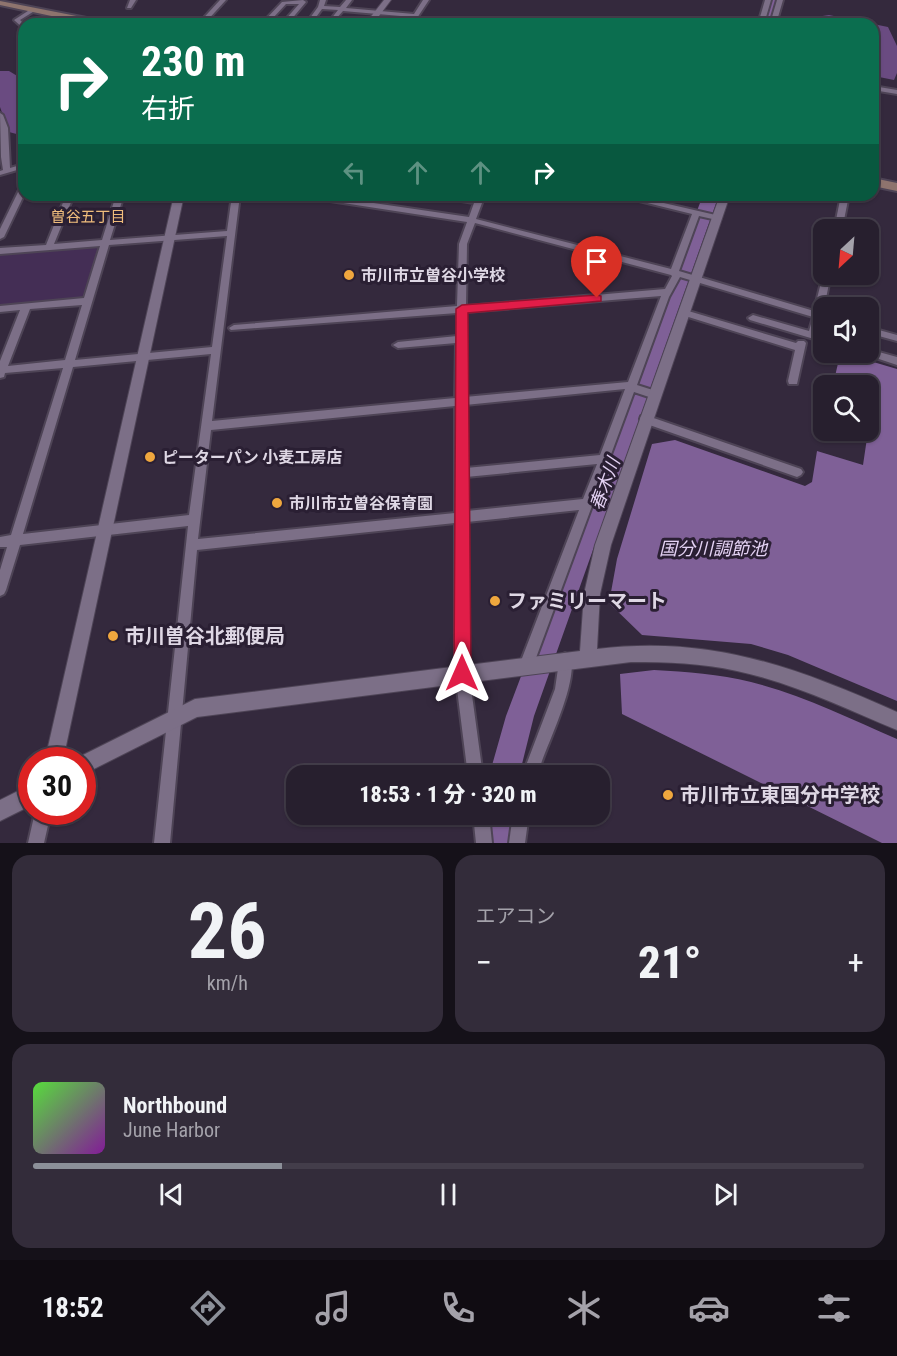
<!DOCTYPE html>
<html lang="ja">
<head>
<meta charset="utf-8">
<style>
  body { margin:0; font-family:"Roboto Condensed","Noto Sans JP",sans-serif; background:#332c3a; color:#f1f3f6; height:100vh; display:flex; flex-direction:column; font-size:22px; white-space:nowrap }
  * { box-sizing:border-box; margin:0 }
  p { font-size:20px; color:#a4a2aa }
  .icon { flex:none; width:33px; height:33px; fill:none; stroke:currentColor; stroke-width:2; stroke-linecap:round; stroke-linejoin:round }
  .map { position:relative; height:843px; overflow:hidden }
  .details { display:flex; flex-direction:column; gap:12px; padding:12px; background:#151119; flex:1 }
  .details>* { flex:none }
  .banner { position:absolute; left:18px; top:18px; width:861px; height:183px; border-radius:18px; box-shadow:0 2px 4px #0004,0 0 0 2px #433d4a; background:#0b6e4f; color:#fff; overflow:hidden }
  .needle { width:39px; rotate:206deg }
  .controls { position:absolute; left:813px; top:219px; display:grid; gap:12px }
  .controls a { display:grid; place-items:center; width:66px; height:66px; border-radius:12px; background:#271f2e; box-shadow:0 2px 4px #0004,0 0 0 2px #433d4a; font-size:30px }
  .speed { position:absolute; left:18px; top:747px; display:flex; gap:12px; font-size:30px; font-weight:700; text-align:center }
  .speed>* { display:grid; place-content:center; width:78px; height:78px; border-radius:50%; background:#271f2e; box-shadow:0 2px 4px #0004,0 0 0 2px #433d4a; line-height:1 }
  .speed .limit { border:9px solid #d22; background:#fff; color:#111 }
  .pin { position:absolute; display:grid; place-items:center; width:51px; height:51px; color:#fff; margin:-62px -26px; border-radius:50% 50% 50% 0; rotate:-45deg; box-shadow:0 0 6px #0007 }
  .pin .icon { rotate:45deg }
  .me { position:absolute; width:66px; margin:-33px; rotate:0deg; stroke-linejoin:round; filter:drop-shadow(0 0 4px #0008) }
  .turn { display:flex; align-items:center; gap:21px; height:126px; padding:0 24px; font-size:27px }
  .turn .icon { width:78px; height:78px; stroke-width:2.5 }
  .turn b { display:block; font-size:42px; line-height:51px }
  .lanes { display:flex; align-items:center; height:57px; padding:0 24px; background:#0003; justify-content:center; gap:30px; direction:ltr }
  .lanes .off { opacity:.35 }
  .big { font-size:45px; font-weight:800; line-height:1.1 }
  .details .widget { flex:1; display:flex; flex-direction:column; justify-content:center; gap:9px; min-width:0; padding:0 21px; border-radius:18px; background:#332c3a }
  .details .dial { align-items:center; gap:0 }
  .dial b { font-size:78px; line-height:1 }
  .song { display:flex; align-items:center; gap:18px }
  .cover { width:72px; height:72px; border-radius:9px; background:linear-gradient(135deg,hsl(110 70% 55%),hsl(290 70% 35%)) }
  .played { height:6px; border-radius:3px; background:linear-gradient(90deg,#8c9099 30%,#433d4a 30%) }
  .keys { display:flex; justify-content:space-around; direction:ltr }
  .heat { display:flex; justify-content:space-between; align-items:center; font-size:33px; direction:ltr }
  .details .tiles { flex:1; display:grid; gap:12px; grid-template-columns:1fr 1fr }
  .widget:last-child { grid-column:span 2 }
  .trip { position:absolute; left:286px; top:765px; width:324px; height:60px; border-radius:18px; background:#271f2e; box-shadow:0 2px 4px #0004,0 0 0 2px #433d4a; font-weight:800; line-height:60px; text-align:center }
  .tabs { display:flex; height:96px; justify-content:space-around; align-items:center; background:#100c12; color:#a4a2aa }
  .tabs .icon { width:42px; height:42px }
  .tabs .current { color:#8c9099 }
  .tabs b { font-size:27px; color:#f1f3f6 }
  .map>svg:first-child { display:block }
  .green { fill:#442e55 }
  .forest { fill:#6a4b81 }
  .water { fill:#7f6097 }
  .lines { fill:none; stroke-linecap:round; stroke-linejoin:round }
  .river { fill:#7f6097; fill-rule:evenodd }
  .minor-casing { stroke:#4e4456; stroke-width:4 }
  .tertiary-casing { stroke:#4e4456; stroke-width:2 }
  .secondary-casing { stroke:#4e4456; stroke-width:4 }
  .minor { fill:#7c6f87; fill-rule:evenodd }
  .tertiary { fill:#7c6f87; fill-rule:evenodd }
  .secondary { fill:#8e746e; fill-rule:evenodd }
  .route { fill:#e11d48; stroke:#92132f; stroke-width:1.5 }
  .poi-dot { fill:#efa73e; stroke:#2a1f33; stroke-width:2 }
  .labels { text-anchor:middle; stroke-width:6; stroke-linejoin:round; paint-order:stroke }
  .far-neighbourhood-label { font-size:15px; fill:#efbc7c; stroke:#2a1f33 }
  .poi-label { font-size:16px; font-weight:bold; fill:#ded7e4; stroke:#2a1f33; text-anchor:start }
  .water-label { font-size:18px; font-style:italic; fill:#e4d2f4; stroke:#2a1f33 }
  .near-poi-label { font-size:20px; font-weight:bold; fill:#ded7e4; stroke:#2a1f33; text-anchor:start }
</style>
</head>
<body>
<div class="map">
<svg width="897" height="843" viewBox="0 0 897 843">
  <rect width="100%" height="100%" fill="#34293d"/>
  <path class="green" d="M99 246 82 298 0 305V253Z"/>
  <g class="forest">
    <path d="M829 15 888 27 897 46V73L894 80 874 76 873 24H788L803 19Z"/>
    <path d="M0 71H9L24 80V136L9 132 0 107Z"/>
  </g>
  <g class="water">
    <path d="M853 356 897 369V701L788 655 751 644 642 635 609 603 617 559 652 444 675 440 805 486 812 482 817 451 863 465 870 418 868 386 833 385 839 359Z"/>
    <path d="M654 670C687 672 719 674 751 682 802 695 849 718 897 739V843H882L622 714 620 674Z"/>
  </g>
  <g class="lines">
    <g class="river">
      <path d="M768 0H778L772 24H760Z"/>
      <path d="M703 195H719L534 716 519 776H489L506 716Z"/>
      <path d="M483 814H513L515 843H483Z"/>
    </g>
    <g class="minor-casing">
      <g id="minor">
        <path d="M130 0H136L131 8H127Z"/>
        <path d="M220 0H226L204 24H198Z"/>
        <path d="M320 0H326L324 6 340 7 346 0H352L346 8 414 14 423 0H429L413 24H407L412 17 343 11 334 21 331 19 338 10 322 9 311 24H291L265 20 282 2 303 0 306 2 290 21 307 22 318 7ZM286 4H299L285 20 272 19Z"/>
        <path d="M765 0H771L764 24H758Z"/>
        <path d="M777 0H783L776 24H770Z"/>
        <path d="M31 9 36 10 20 20 24 24V29L14 20Z"/>
        <path d="M548 21 550 22 551 24H545Z"/>
        <path d="M873 86 897 90V94L873 90Z"/>
        <path d="M0 113 3 115 8 128 10 168 24 164V168L0 175V171L3 170 1 157Z"/>
        <path d="M21 186H24V195L4 237 0 239V229Z"/>
        <path d="M66 195H74L54 244 102 240 116 195H124L110 240 227 231 232 195H240L212 421 455 398 456 343 398 348 393 345 398 342 457 336V313L231 330 229 328 234 325 457 306 459 244 467 222 304 197 300 195H319L469 217 474 203 436 197 432 195H452L476 198 477 195H485L476 219 671 269 692 214 615 195H629L720 216 721 218 717 220 699 216 679 271 814 311 823 274 824 273V274H831L824 308V320L821 319 818 334 824 336V342L750 320 748 318 753 315 809 331 813 317 680 277 669 297 637 385 659 392 660 395 655 399 634 392 533 666 531 671 526 673 521 671 519 666 579 510 467 522 469 673 483 776H468L455 673V523L197 550 170 843H154L188 526 20 545 6 590 4 594 0 596V570L7 547H0V537L11 535 63 368 5 373 4 377 0 378V361L20 310 0 312V306L84 298 100 246 0 254V248L46 245ZM475 223 671 275 672 276 665 289 466 306 467 244ZM227 236 212 347 75 360 109 245ZM661 296 628 382 465 397 466 312ZM82 305 65 360 8 366 30 309ZM211 354 189 515 23 534 73 367ZM625 389 600 455 466 468 465 405ZM455 406V513L198 539 211 430ZM597 464 583 499 467 511 466 477Z"/>
        <path d="M841 195H849L842 230H834Z"/>
        <path d="M685 310 796 343 798 341H804L806 343 797 384H789L788 381 795 350 682 315 680 313 682 311Z"/>
        <path d="M868 327 897 335V341L868 333Z"/>
        <path d="M868 349 897 357V365L864 354 862 352H868Z"/>
        <path d="M645 415 801 469 803 472 801 475 797 477 641 422 640 419 641 416Z"/>
        <path d="M565 653 570 655C580 681 545 747 537 776H522L555 689 560 655Z"/>
        <path d="M35 812H51L44 843H28Z"/>
        <path d="M473 814H489L492 843H476Z"/>
        <path d="M513 814H529L525 843H509Z"/>
      </g>
    </g>
    <g class="tertiary-casing">
      <g id="tertiary">
        <path d="M384 0H391L373 24H365Z"/>
        <path d="M410 21 422 22 423 24H407Z"/>
        <path d="M174 195H184L63 760H45Z"/>
        <path d="M720 195H730L611 545 600 594 597 649C711 635 795 667 897 712V730C844 708 793 683 737 671 702 663 667 662 631 662L197 717 82 775V760L75 759 195 699 580 651 584 594 595 545Z"/>
        <path d="M32 784V805L0 821V800Z"/>
      </g>
    </g>
    <g class="secondary-casing">
      <g id="secondary">
        <path d="M0 1 102 21 106 24H89L0 5Z"/>
        <path d="M873 178 897 183V191L873 186Z"/>
      </g>
    </g>
    <use href="#minor" class="minor"/>
    <use href="#tertiary" class="tertiary"/>
    <use href="#secondary" class="secondary"/>
  </g>
  <path class="route" d="M597 295 601 296V301L468 313 471 673 469 679 462 682 456 679 454 673 456 309 462 305Z"/>
  <g class="poi-dot">
    <circle cx="349" cy="275" r="6"/>
    <circle cx="150" cy="457" r="6"/>
    <circle cx="277" cy="503" r="6"/>
    <circle cx="495" cy="601" r="6"/>
    <circle cx="113" cy="636" r="6"/>
    <circle cx="668" cy="795" r="6"/>
  </g>
  <g class="labels">
    <g class="far-neighbourhood-label">
      <text x="88" y="222">曽谷五丁目</text>
    </g>
    <g class="poi-label">
      <text x="361" y="281">市川市立曽谷小学校</text>
      <text x="162" y="463">ピーターパン 小麦工房店</text>
      <text x="289" y="509">市川市立曽谷保育園</text>
    </g>
    <g class="water-label">
      <text transform="translate(605 484) rotate(-70)" y="6">春木川</text>
      <text x="713" y="555">国分川調節池</text>
    </g>
    <g class="near-poi-label">
      <text x="507" y="608">ファミリーマート</text>
      <text x="125" y="643">市川曽谷北郵便局</text>
      <text x="680" y="802">市川市立東国分中学校</text>
    </g>
  </g>
</svg>
<div class="controls">
<a><svg class="needle" viewBox="-14 -14 28 28"><path d="M0-13l5 13h-10z" fill="#e53935"/><path d="M0 13l5-13h-10z" fill="#a4a2aa"/></svg></a>
<a><svg class="icon" aria-label="sound" viewBox="0 0 24 24"><path d="M4 9h4l5-4v14l-5-4H4zM17 9q2 3 0 6"/></svg></a>
<a><svg class="icon" aria-label="search" viewBox="0 0 24 24"><circle cx="10" cy="10" r="6"/><path d="M15 15l6 6"/></svg></a>
</div>
<div class="speed"><div class="limit">30</div></div>
<div class="pin" style="left:597px;top:298px;background:#d93025"><svg class="icon" aria-label="arrive" viewBox="0 0 24 24"><path d="M6 21V4h12l-3 4 3 4H6"/></svg></div>
<svg class="me" style="left:462px;top:673px" viewBox="-20 -20 40 40"><path d="M0-17L14 15 0 8-14 15z" fill="#e11d48" stroke="#fff" stroke-width="4"/></svg>
<div class="trip">18:53 · 1 分 · 320 m</div>
<div class="banner">
<div class="turn"><svg class="icon" aria-label="right" viewBox="0 0 24 24"><path d="M7 20v-9h11M14 6l5 5-5 5"/></svg><div><b>230 m</b>右折</div></div>
<div class="lanes"><svg class="icon off" aria-label="left" viewBox="0 0 24 24"><path d="M17 20v-9H6M10 6l-5 5 5 5"/></svg><svg class="icon off" aria-label="ahead" viewBox="0 0 24 24"><path d="M12 20V5M6 11l6-6 6 6"/></svg><svg class="icon off" aria-label="ahead" viewBox="0 0 24 24"><path d="M12 20V5M6 11l6-6 6 6"/></svg><svg class="icon" aria-label="right" viewBox="0 0 24 24"><path d="M7 20v-9h11M14 6l5 5-5 5"/></svg></div>
</div>
</div>
<section class="details">
<div class="tiles">
<div class="widget dial"><b>26</b><p>km/h</p></div>
<div class="widget"><p>エアコン</p>
<div class="heat"><a>−</a><b class="big">21°</b><a>+</a></div>
</div>
<div class="widget">
<div class="song"><i class="cover"></i><div><b>Northbound</b><p>June Harbor</p></div></div>
<div class="played"></div>
<div class="keys"><svg class="icon" aria-label="previous" viewBox="0 0 24 24"><path d="M18 5L8 12l10 7zM5 5v14"/></svg><svg class="icon" aria-label="pause" viewBox="0 0 24 24"><path d="M8 5v14M16 5v14"/></svg><svg class="icon" aria-label="next" viewBox="0 0 24 24"><path d="M6 5l10 7-10 7zM19 5v14"/></svg></div>
</div>
</div>
</section>
<nav class="tabs">
<b>18:52</b>
<svg class="icon current" aria-label="directions" viewBox="0 0 24 24"><path d="M12 3l9 9-9 9-9-9zM9 14v-3h6M13 9l2 2-2 2"/></svg>
<svg class="icon" aria-label="music" viewBox="0 0 24 24"><path d="M9 18V5l10-2v13"/><circle cx="6" cy="18" r="3"/><circle cx="16" cy="16" r="3"/></svg>
<svg class="icon" aria-label="phone" viewBox="0 0 24 24"><path d="M5 4h4l2 5-3 2q2 4 5 5l2-3 5 2v4C11 20 4 13 5 4z"/></svg>
<svg class="icon" aria-label="climate" viewBox="0 0 24 24"><path d="M12 3v18M4 7l16 10M4 17L20 7"/></svg>
<svg class="icon" aria-label="car" viewBox="0 0 24 24"><path d="M5 17H2v-5l4-1 3-4h7l3 4 3 1v5h-3M9 17h6M6 11h13"/><circle cx="7" cy="17" r="2"/><circle cx="17" cy="17" r="2"/></svg>
<svg class="icon" aria-label="filters" viewBox="0 0 24 24"><path d="M4 7h16M4 17h16"/><circle cx="9" cy="7" r="2"/><circle cx="15" cy="17" r="2"/></svg>
</nav>
</body>
</html>
